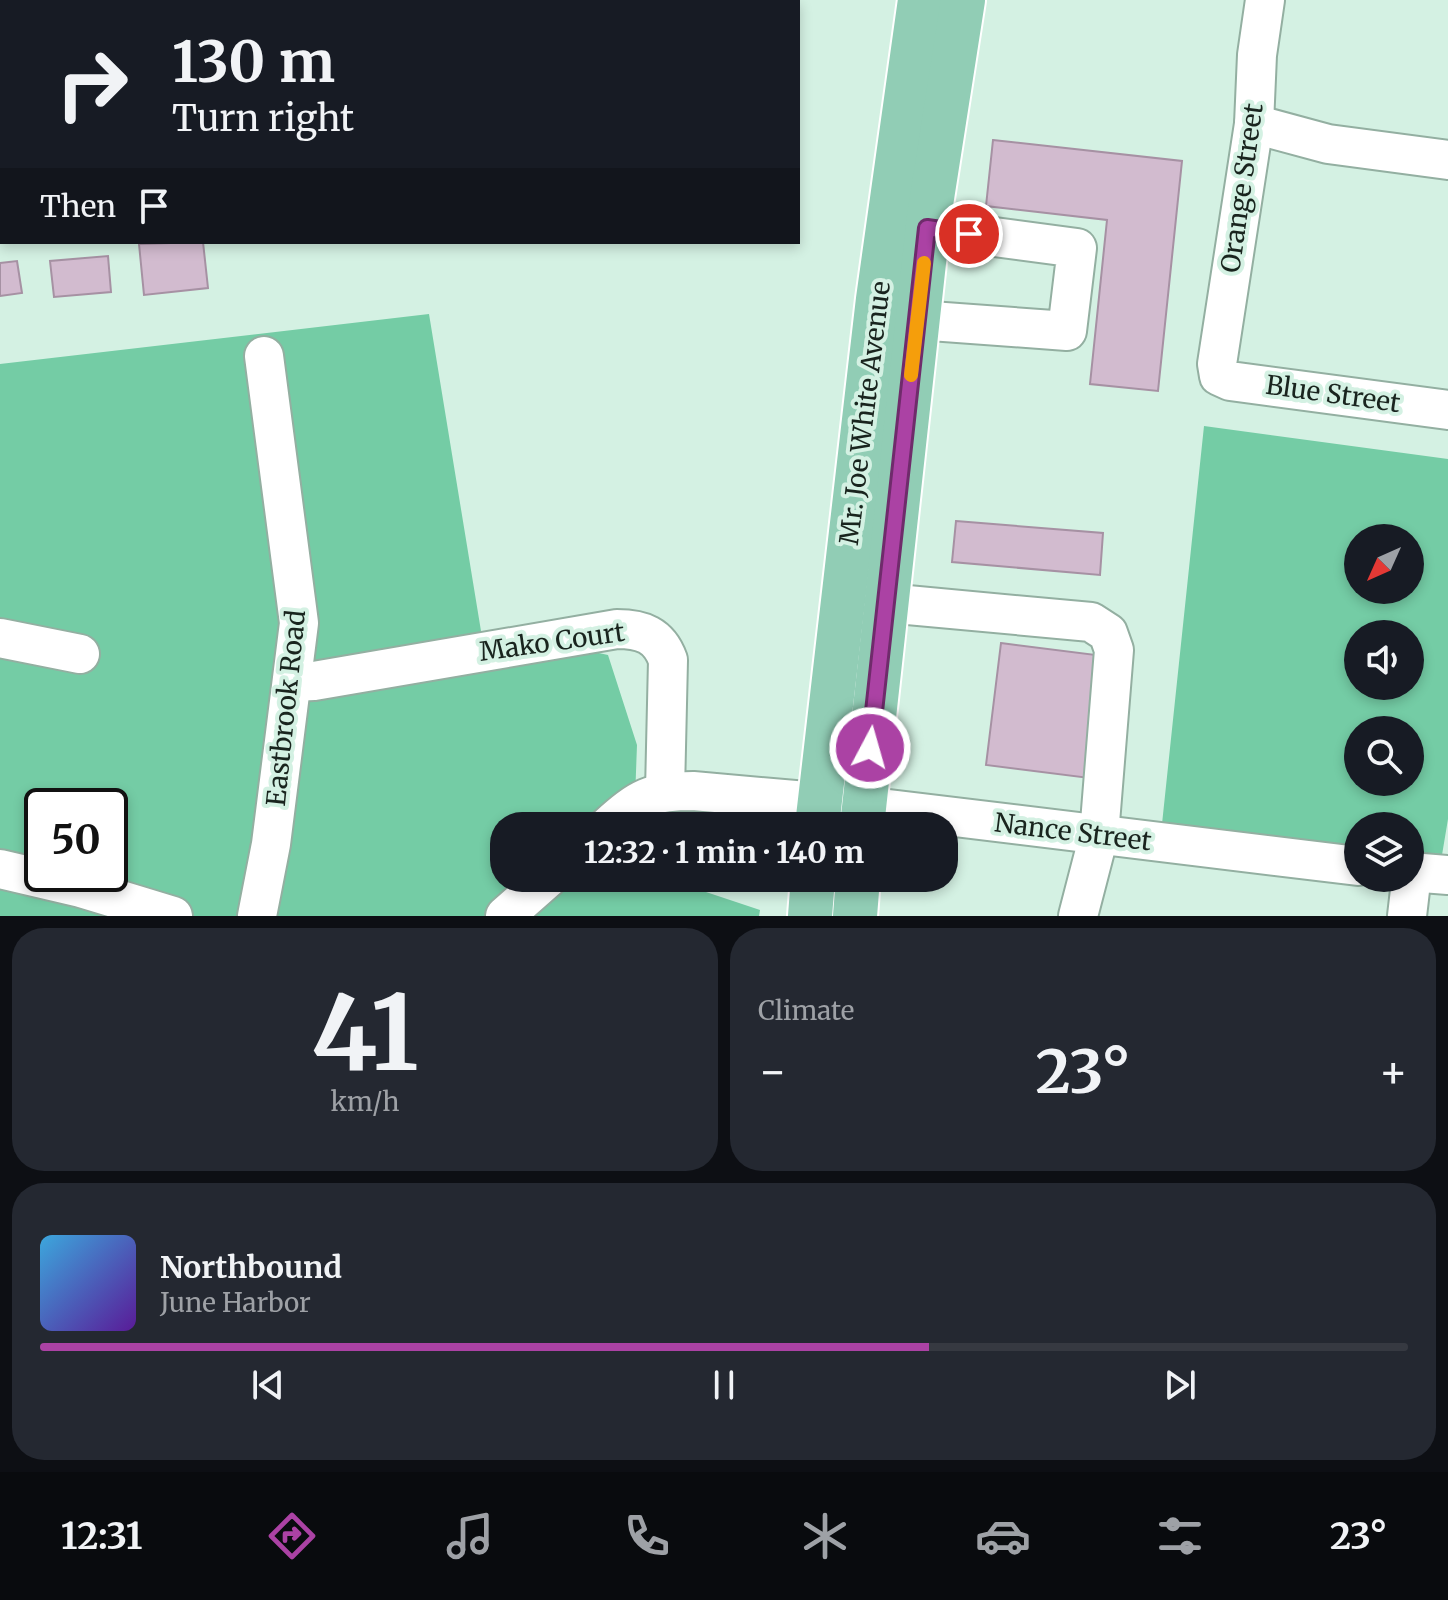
<!DOCTYPE html>
<html lang="en">
<head>
<meta charset="utf-8">
<style>
  body { margin:0; font-family:Merriweather,serif; background:#242831; color:#f1f3f6; height:100vh; display:flex; flex-direction:column; font-size:30px; white-space:nowrap }
  * { box-sizing:border-box; margin:0 }
  p { font-size:26px; color:#9ea1a6 }
  .icon { flex:none; width:44px; height:44px; fill:none; stroke:currentColor; stroke-width:2; stroke-linecap:round; stroke-linejoin:round }
  .map { position:relative; height:916px; overflow:hidden }
  .details { display:flex; flex-direction:column; gap:12px; padding:12px; background:#0d0f14; flex:1 }
  .details>* { flex:none }
  .banner { position:absolute; left:0px; top:0px; width:800px; height:244px; box-shadow:0 4px 12px #0003; background:#171b24; color:#f1f3f6; overflow:hidden }
  .needle { width:52px; rotate:225deg }
  .controls { position:absolute; left:1344px; top:524px; display:grid; gap:16px }
  .controls a { display:grid; place-items:center; width:80px; height:80px; border-radius:50%; background:#171b24; box-shadow:0 4px 12px #0003; font-size:40px }
  .speed { position:absolute; left:24px; top:788px; display:flex; gap:16px; font-size:40px; font-weight:700; text-align:center }
  .speed>* { display:grid; place-content:center; width:104px; height:104px; border-radius:50%; background:#171b24; box-shadow:0 4px 12px #0003; line-height:1 }
  .speed .limit { border:4px solid #111; border-radius:12px; background:#fff; color:#111 }
  .pin { position:absolute; display:grid; place-items:center; width:68px; height:68px; color:#fff; margin:-34px; border:4px solid #fff; border-radius:50%; box-shadow:0 2px 8px #0007 }
  .me { position:absolute; width:88px; margin:-44px; rotate:6deg; stroke-linejoin:round; filter:drop-shadow(0 0 6px #0008) }
  .turn { display:flex; align-items:center; gap:28px; height:168px; padding:0 40px; font-size:36px }
  .turn .icon { width:104px; height:104px; stroke-width:2.5 }
  .turn b { display:block; font-size:56px; line-height:68px }
  .then { display:flex; align-items:center; height:76px; padding:0 40px; background:#0003; gap:16px; font-size:30px }
  .big { font-size:60px; font-weight:700; line-height:1.1 }
  .details .tile { flex:1; display:flex; flex-direction:column; justify-content:center; gap:12px; min-width:0; padding:0 28px; border-radius:32px; background:#242831 }
  .details .dial { align-items:center; gap:0 }
  .dial b { font-size:104px; line-height:1 }
  .song { display:flex; align-items:center; gap:24px }
  .cover { width:96px; height:96px; border-radius:12px; background:linear-gradient(135deg,hsl(200 70% 55%),hsl(270 70% 35%)) }
  .played { height:8px; border-radius:4px; background:linear-gradient(90deg,#ab42a4 65%,#363941 65%) }
  .keys { display:flex; justify-content:space-around; direction:ltr }
  .heat { display:flex; justify-content:space-between; align-items:center; font-size:44px; direction:ltr }
  .details .tiles { flex:1; display:grid; gap:12px; grid-template-columns:1fr 1fr }
  .tile:last-child { grid-column:span 2 }
  .trip { position:absolute; left:490px; top:812px; width:468px; height:80px; border-radius:32px; background:#171b24; box-shadow:0 4px 12px #0003; font-weight:700; line-height:80px; text-align:center }
  .menu { display:flex; height:128px; justify-content:space-around; align-items:center; background:#090b0e; color:#9ea1a6 }
  .menu .icon { width:56px; height:56px }
  .menu .selected { color:#ab42a4 }
  .menu b { font-size:36px; color:#f1f3f6 }
  .map>svg:first-child { display:block }
  .forest { fill:#74cca5; fill-rule:evenodd }
  .building { fill:#d2bbcf; stroke:#a691a3; stroke-width:2 }
  .lines { fill:none; stroke-linecap:round; stroke-linejoin:round }
  .minor-casing { stroke:#93afa1; stroke-width:42 }
  .major-casing { stroke:#fff; stroke-width:48 }
  .minor { stroke:#fff; stroke-width:38 }
  .major { stroke:#91cdb5; stroke-width:44 }
  .route-casing { stroke:#6f2b6b; stroke-width:20 }
  .route { stroke:#ab42a4; stroke-width:14 }
  .slow { stroke:#f59e0b; stroke-width:14 }
  .labels { text-anchor:middle; stroke-width:8; stroke-linejoin:round; paint-order:stroke }
  .street-label { font-size:26px; fill:#19241e; stroke:#d4f1e3 }
</style>
</head>
<body>
<div class="map">
<svg width="1448" height="916" viewBox="0 0 1448 916">
  <rect width="100%" height="100%" fill="#d4f1e3"/>
  <g class="forest">
    <path d="M429 314 481 631H525L530 638 608 655 637 745 634 826H504V878H664L760 910 759 916H0V364ZM42 806H110V874H42Z"/>
    <path d="M1204 426 1448 459V819L1442 855 1410 852V826H1358V846L1162 824ZM1358 538H1410V590H1358ZM1358 634H1410V686H1358ZM1358 730H1410V782H1358Z"/>
  </g>
  <g class="building">
    <path d="M993 140 1182 161 1158 391 1090 384 1107 220 986 206Z"/>
    <path d="M203 242 208 288 144 295 139 244Z"/>
    <path d="M108 256 111 292 54 297 50 261Z"/>
    <path d="M17 261 22 293 0 296V263Z"/>
    <path d="M956 521 1103 533 1100 575 952 562Z"/>
    <path d="M1001 643 1104 656 1089 778 986 765Z"/>
  </g>
  <g class="lines">
    <g class="minor-casing">
      <g id="minor">
        <path d="M1265 0 1257 55 1254 124 1217 364 1219 376 1230 381 1448 410"/>
        <path d="M1254 124 1328 144 1448 160"/>
        <path d="M0 194H2"/>
        <path d="M917 320 1067 331 1077 248 927 228"/>
        <path d="M886 603 1091 622 1108 633 1114 650 1099 835 1078 916"/>
        <path d="M0 638 80 654"/>
        <path d="M292 682 314 681 617 629C642 629 659 635 668 660L665 791"/>
        <path d="M608 826C639 798 651 791 693 791L864 806 1358 866"/>
        <path d="M0 869 81 888 173 916"/>
        <path d="M1410 872 1448 875"/>
        <path d="M257 916 271 844 299 623 264 356"/>
        <path d="M505 916 548 878"/>
        <path d="M1407 916 1412 873"/>
      </g>
    </g>
    <g class="major-casing">
      <g id="major">
        <path d="M817 826 878 299 920 0"/>
        <path d="M862 826 929 217 963 0"/>
        <path d="M810 916 813 878"/>
        <path d="M855 916 858 878"/>
      </g>
    </g>
    <use href="#minor" class="minor"/>
    <use href="#major" class="major"/>
  </g>
  <g class="lines">
    <g class="route-casing">
      <path id="route" d="M870 748 927 228 969 234"/>
    </g>
    <use href="#route" class="route"/>
    <path class="slow" d="M911 375 924 263"/>
  </g>
  <g class="labels">
    <g class="street-label">
      <text transform="translate(1242 188) rotate(-82)" y="9">Orange Street</text>
      <text transform="translate(1333 394) rotate(8)" y="9">Blue Street</text>
      <text transform="translate(865 413) rotate(-83)" y="9">Mr. Joe White Avenue</text>
      <text transform="translate(552 642) rotate(-8)" y="9">Mako Court</text>
      <text transform="translate(286 708) rotate(-84)" y="9">Eastbrook Road</text>
      <text transform="translate(1073 832) rotate(7)" y="9">Nance Street</text>
    </g>
  </g>
</svg>
<div class="controls">
<a><svg class="needle" viewBox="-14 -14 28 28"><path d="M0-13l5 13h-10z" fill="#e53935"/><path d="M0 13l5-13h-10z" fill="#9ea1a6"/></svg></a>
<a><svg class="icon" aria-label="sound" viewBox="0 0 24 24"><path d="M4 9h4l5-4v14l-5-4H4zM17 9q2 3 0 6"/></svg></a>
<a><svg class="icon" aria-label="search" viewBox="0 0 24 24"><circle cx="10" cy="10" r="6"/><path d="M15 15l6 6"/></svg></a>
<a><svg class="icon" aria-label="layers" viewBox="0 0 24 24"><path d="M12 4l9 5-9 5-9-5zM3 14l9 5 9-5"/></svg></a>
</div>
<div class="speed"><div class="limit">50</div></div>
<div class="pin" style="left:969px;top:234px;background:#d93025"><svg class="icon" aria-label="arrive" viewBox="0 0 24 24"><path d="M6 21V4h12l-3 4 3 4H6"/></svg></div>
<svg class="me" style="left:870px;top:748px" viewBox="-20 -20 40 40"><circle r="17" fill="#ab42a4" stroke="#fff" stroke-width="3"/><path d="M0-11L8 9 0 5-8 9z" fill="#fff"/></svg>
<div class="trip">12:32 · 1 min · 140 m</div>
<div class="banner">
<div class="turn"><svg class="icon" aria-label="right" viewBox="0 0 24 24"><path d="M7 20v-9h11M14 6l5 5-5 5"/></svg><div><b>130 m</b>Turn right</div></div>
<div class="then">Then<svg class="icon" aria-label="arrive" viewBox="0 0 24 24"><path d="M6 21V4h12l-3 4 3 4H6"/></svg></div>
</div>
</div>
<section class="details">
<div class="tiles">
<div class="tile dial"><b>41</b><p>km/h</p></div>
<div class="tile"><p>Climate</p>
<div class="heat"><a>−</a><b class="big">23°</b><a>+</a></div>
</div>
<div class="tile">
<div class="song"><i class="cover"></i><div><b>Northbound</b><p>June Harbor</p></div></div>
<div class="played"></div>
<div class="keys"><svg class="icon" aria-label="previous" viewBox="0 0 24 24"><path d="M18 5L8 12l10 7zM5 5v14"/></svg><svg class="icon" aria-label="pause" viewBox="0 0 24 24"><path d="M8 5v14M16 5v14"/></svg><svg class="icon" aria-label="next" viewBox="0 0 24 24"><path d="M6 5l10 7-10 7zM19 5v14"/></svg></div>
</div>
</div>
</section>
<nav class="menu">
<b>12:31</b>
<svg class="icon selected" aria-label="directions" viewBox="0 0 24 24"><path d="M12 3l9 9-9 9-9-9zM9 14v-3h6M13 9l2 2-2 2"/></svg>
<svg class="icon" aria-label="music" viewBox="0 0 24 24"><path d="M9 18V5l10-2v13"/><circle cx="6" cy="18" r="3"/><circle cx="16" cy="16" r="3"/></svg>
<svg class="icon" aria-label="phone" viewBox="0 0 24 24"><path d="M5 4h4l2 5-3 2q2 4 5 5l2-3 5 2v4C11 20 4 13 5 4z"/></svg>
<svg class="icon" aria-label="climate" viewBox="0 0 24 24"><path d="M12 3v18M4 7l16 10M4 17L20 7"/></svg>
<svg class="icon" aria-label="car" viewBox="0 0 24 24"><path d="M5 17H2v-5l4-1 3-4h7l3 4 3 1v5h-3M9 17h6M6 11h13"/><circle cx="7" cy="17" r="2"/><circle cx="17" cy="17" r="2"/></svg>
<svg class="icon" aria-label="filters" viewBox="0 0 24 24"><path d="M4 7h16M4 17h16"/><circle cx="9" cy="7" r="2"/><circle cx="15" cy="17" r="2"/></svg>
<b>23°</b>
</nav>
</body>
</html>
